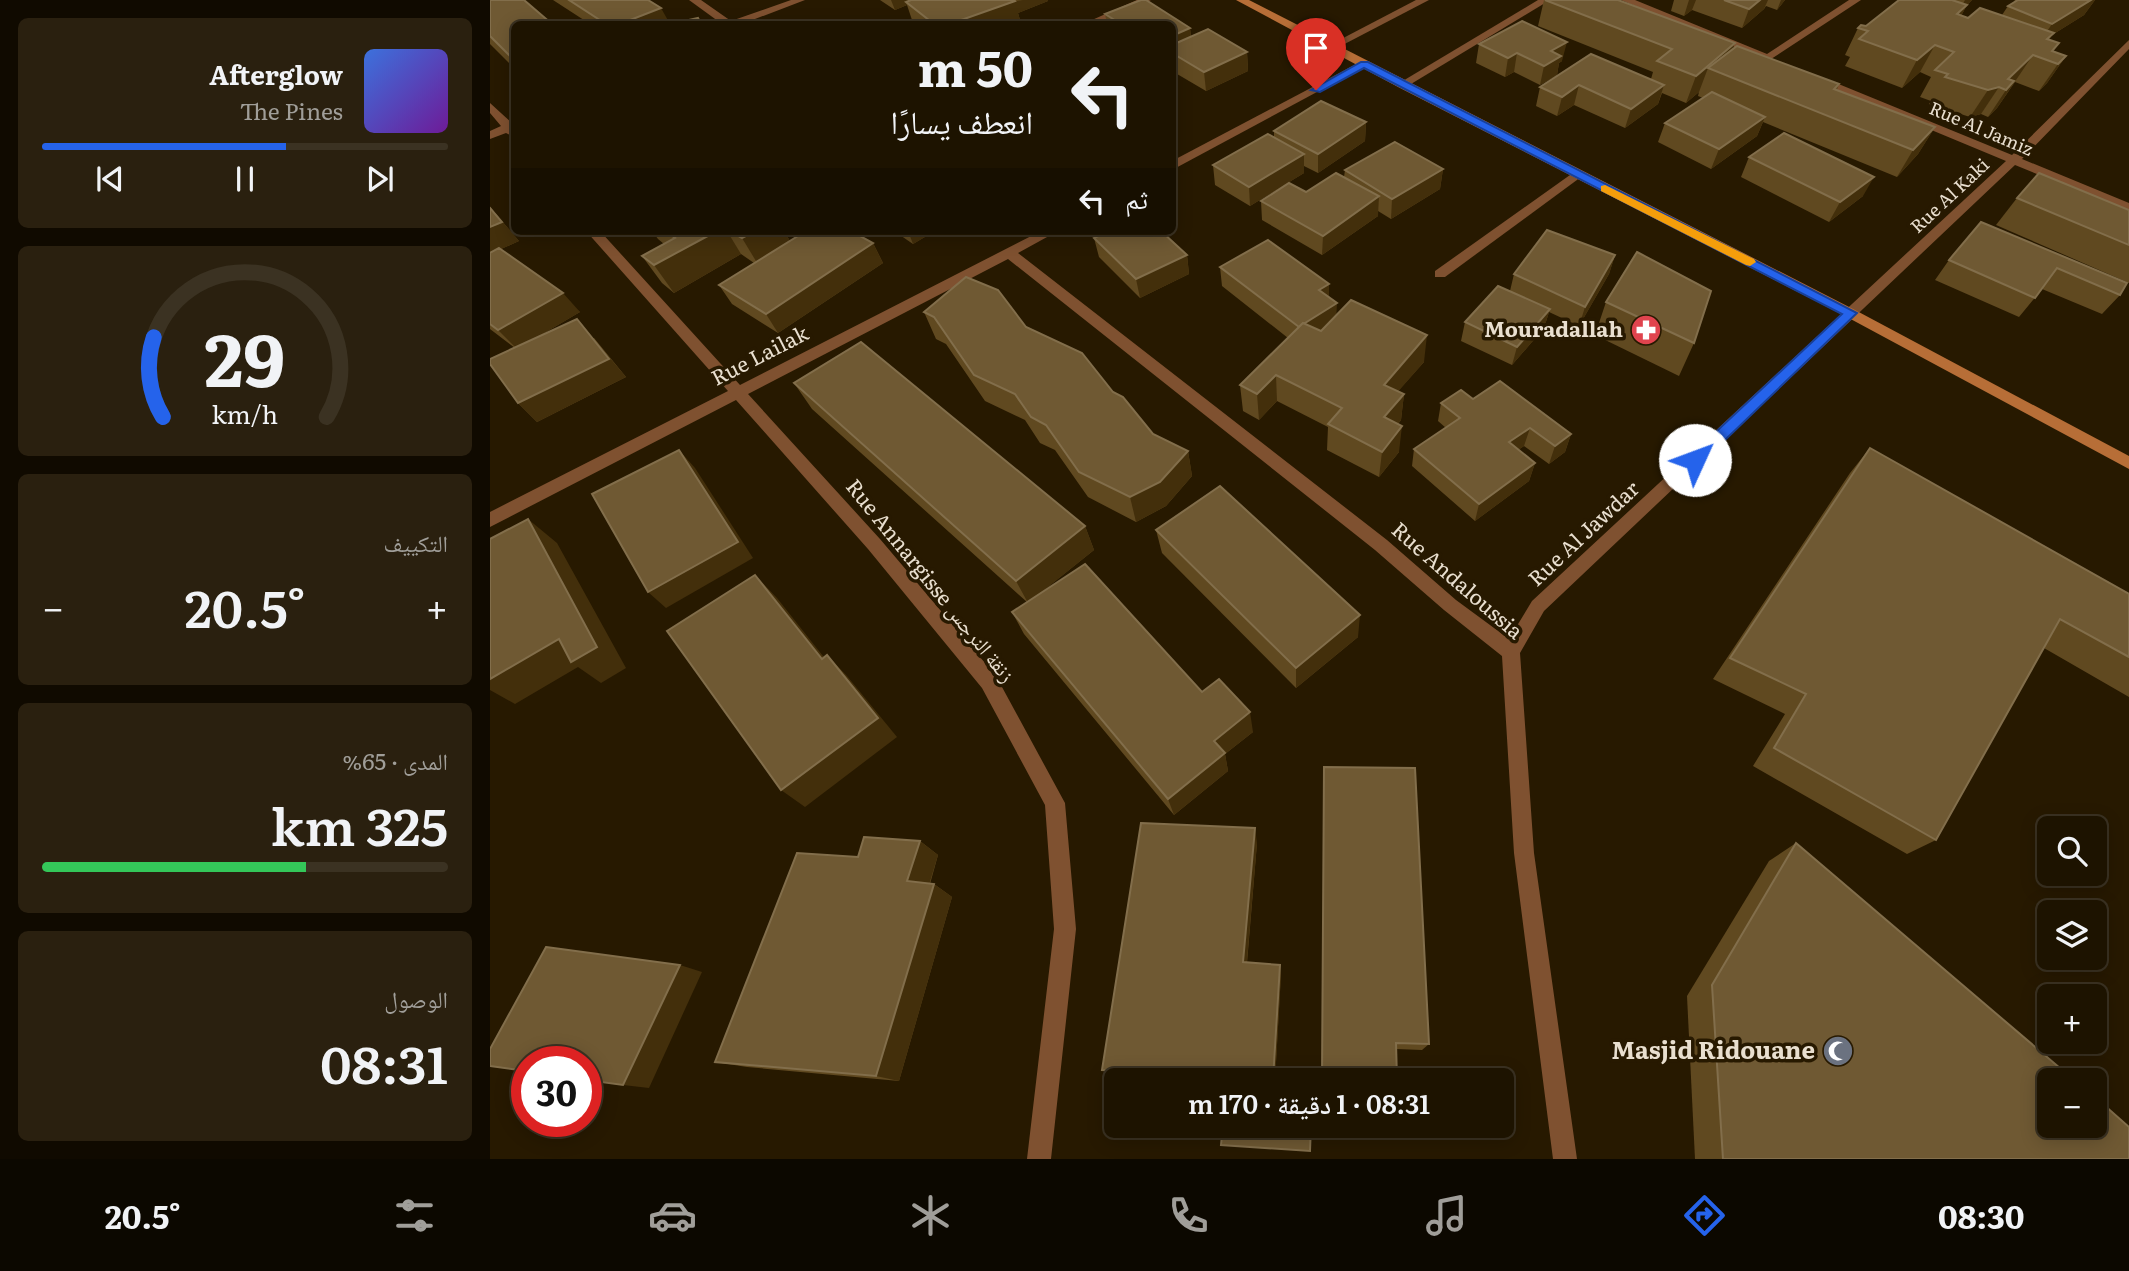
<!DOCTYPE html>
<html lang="ar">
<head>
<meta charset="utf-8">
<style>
  body { margin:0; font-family:Literata,"Noto Naskh Arabic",serif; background:#2a200f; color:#f1f3f6; direction:rtl; height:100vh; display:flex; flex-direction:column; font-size:26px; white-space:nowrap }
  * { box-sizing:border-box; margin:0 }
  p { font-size:23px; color:#a09e99 }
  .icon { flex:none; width:38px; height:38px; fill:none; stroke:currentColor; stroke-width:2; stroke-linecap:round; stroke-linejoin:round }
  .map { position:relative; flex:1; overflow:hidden; direction:ltr }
  .side { display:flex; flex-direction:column; gap:18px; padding:18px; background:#100a00; width:490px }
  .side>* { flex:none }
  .hud { position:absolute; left:21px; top:21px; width:665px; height:214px; border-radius:10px; box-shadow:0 4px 18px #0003,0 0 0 2px #3b3222; direction:rtl; background:#1d1300; color:#f1f3f6; overflow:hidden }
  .fabs { position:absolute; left:1547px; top:816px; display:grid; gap:14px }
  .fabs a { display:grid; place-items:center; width:70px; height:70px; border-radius:10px; background:#1d1300; box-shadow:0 4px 18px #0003,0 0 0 2px #3b3222; font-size:35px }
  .speed { position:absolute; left:21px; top:1046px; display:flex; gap:14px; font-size:35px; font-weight:700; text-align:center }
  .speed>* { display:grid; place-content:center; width:91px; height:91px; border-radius:50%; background:#1d1300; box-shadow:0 4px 18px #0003,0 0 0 2px #3b3222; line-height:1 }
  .speed .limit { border:10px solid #d22; background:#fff; color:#111 }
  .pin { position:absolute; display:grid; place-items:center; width:60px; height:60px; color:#fff; margin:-72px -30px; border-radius:50% 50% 50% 0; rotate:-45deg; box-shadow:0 0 7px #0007 }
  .pin .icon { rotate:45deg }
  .me { position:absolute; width:77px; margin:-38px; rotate:47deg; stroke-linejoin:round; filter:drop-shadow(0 0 5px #0008) }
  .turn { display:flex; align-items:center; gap:24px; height:147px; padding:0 28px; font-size:32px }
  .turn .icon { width:91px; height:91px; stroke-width:2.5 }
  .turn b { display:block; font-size:49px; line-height:60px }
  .then { display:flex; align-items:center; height:66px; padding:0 28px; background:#0003; gap:14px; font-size:26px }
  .big { font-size:52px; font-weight:600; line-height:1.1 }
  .side .widget { flex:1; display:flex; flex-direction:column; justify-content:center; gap:10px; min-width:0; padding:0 24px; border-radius:10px; background:#2a200f }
  .side .dial { align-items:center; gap:0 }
  .dial svg { height:182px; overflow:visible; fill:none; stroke:#3b3222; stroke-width:7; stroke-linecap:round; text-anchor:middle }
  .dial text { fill:#f1f3f6; stroke:none }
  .song { display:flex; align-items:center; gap:21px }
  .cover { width:84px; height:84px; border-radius:10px; background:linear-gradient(135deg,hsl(220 70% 55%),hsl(280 70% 35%)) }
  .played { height:7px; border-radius:4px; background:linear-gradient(90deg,#2563eb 60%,#3b3222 60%) }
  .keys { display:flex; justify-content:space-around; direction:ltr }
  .heat { display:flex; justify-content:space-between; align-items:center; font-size:38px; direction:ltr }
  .charge { height:10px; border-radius:5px; background:linear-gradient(90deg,#34c759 65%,#3b3222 0) }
  .trip { position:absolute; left:614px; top:1068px; width:410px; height:70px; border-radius:10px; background:#1d1300; box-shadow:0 4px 18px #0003,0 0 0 2px #3b3222; font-weight:600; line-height:70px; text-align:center; direction:rtl }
  .tabs { display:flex; height:112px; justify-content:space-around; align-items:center; background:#0c0800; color:#a09e99 }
  .tabs .icon { width:49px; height:49px }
  .tabs .active { color:#2563eb }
  .tabs b { font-size:32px; color:#f1f3f6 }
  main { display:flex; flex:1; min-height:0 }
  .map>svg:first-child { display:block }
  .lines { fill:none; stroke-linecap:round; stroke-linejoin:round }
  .street { fill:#7f5130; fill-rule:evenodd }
  .secondary { fill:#b76e37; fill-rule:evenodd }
  .wall { fill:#604920 }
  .shaded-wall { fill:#432f0b }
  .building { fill:#6f5933; stroke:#826e4b; stroke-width:2 }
  .route { fill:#2563eb; stroke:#184099; stroke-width:2 }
  .slow { fill:#f59e0b }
  .labels { text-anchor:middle; stroke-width:7; stroke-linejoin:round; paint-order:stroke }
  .far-street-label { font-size:18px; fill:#e9dfcf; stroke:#271900 }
  .poi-label { font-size:21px; font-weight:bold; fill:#e9dfcf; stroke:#271900; text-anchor:end }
  .street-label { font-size:21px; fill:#e9dfcf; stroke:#271900 }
  .near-poi-label { font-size:24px; font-weight:bold; fill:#e9dfcf; stroke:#271900; text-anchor:end }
</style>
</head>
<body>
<main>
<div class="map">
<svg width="1639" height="1159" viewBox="0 0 1639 1159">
  <rect width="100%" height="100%" fill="#271900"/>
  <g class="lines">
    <g class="street">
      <path d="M199 0H211L241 21 301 0H315L252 24H232Z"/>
      <path d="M647 0H661L606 24H593Z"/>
      <path d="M926 0H939L845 49 836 47Z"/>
      <path d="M1048 0H1060L916 87 906 85Z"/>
      <path d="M1131 0H1145L1277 54 1359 0H1371L1278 61Z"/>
      <path d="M1639 40V49L1532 159 1639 203V212L1525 165 1054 611 1030 653 1044 853 1087 1159H1063L1024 853 1012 656 954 610 885 550 518 259 258 394 390 539 506 676 575 803 586 929 561 1159H537L564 929 555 805 492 688 378 549 246 400 0 527V512L238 391 96 231H110L250 385 551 231H568L528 253 897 540 966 600 1019 639 1042 601 1516 161 1321 80V76H1329L1522 155Z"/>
      <path d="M870 62 879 64 682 170V161Z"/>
      <path d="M0 103 24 125V137L16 133 0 139V131L11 126 0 113Z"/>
      <path d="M1087 170 1093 174 1091 177 955 277H945V271Z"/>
    </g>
    <path class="secondary" d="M746 0H759L1365 310 1639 456V469L1355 316 908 87Z"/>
  </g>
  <g class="wall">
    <path d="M0 0 24 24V68L0 44Z"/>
    <path d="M63 0H158L180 24H100Z"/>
    <path d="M390 0H558V1L528 13 530 20 517 24H427L422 20 417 5 405 10Z"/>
    <path d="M651 0H656L700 28 701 37 718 29 757 52 758 71 716 91 682 71V24H617L615 14Z"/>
    <path d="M1054 0 1243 49 1349 84 1347 90 1445 127 1428 154 1407 177 1273 122 1267 136 1221 169 1168 142 1175 123 1213 98 1208 96 1209 92 1196 103 1172 93 1168 104 1135 128 1084 105 1067 116 1046 106 1050 87 1161 79 1163 72 1048 26Z"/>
    <path d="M1184 0H1295L1287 10 1276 6 1274 9 1252 28 1202 10 1194 16 1181 11Z"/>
    <path d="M1409 0H1482L1477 5 1471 16 1478 18 1512 15 1518 6 1523 3 1525 0H1605L1594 15 1562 35 1559 40 1569 43 1563 51 1576 56 1557 83 1549 91 1525 82 1507 108 1498 117 1491 114 1480 117 1439 104 1441 101 1430 97 1441 77 1430 72 1412 88 1355 66 1360 57 1355 55 1368 28 1376 26Z"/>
    <path d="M989 44 1072 61 1069 63 1067 75 1050 85 1024 72 1015 77 986 63Z"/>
    <path d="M876 122 875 141 828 173 814 166V173L760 206 725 185 723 165 784 137V131Z"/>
    <path d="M1259 157 1373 196 1339 222 1251 177Z"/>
    <path d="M953 169 950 189 901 219 888 211V216L832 255 772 220 771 201 816 192 854 177 855 170Z"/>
    <path d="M1527 198 1639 210V283L1506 225Z"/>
    <path d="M0 207 29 241 11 249 90 312 44 339 104 338 136 377 47 422 28 403 25 348 0 329Z"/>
    <path d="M1491 222 1630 295 1612 314 1552 289 1529 317 1445 280 1459 260Z"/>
    <path d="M162 231H294L300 241 383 243 393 263 288 333 242 304 229 285 264 263 251 254 184 293 172 283 152 256 174 244 168 239Z"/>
    <path d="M404 231H445L423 244Z"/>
    <path d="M609 231H671L697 255 699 274 650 298 609 257 604 238 610 235Z"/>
    <path d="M1125 255 1119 274 1089 326 1059 312 1054 328 1022 365 971 341 975 322 1020 291 1024 274Z"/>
    <path d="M730 267 839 297 846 315 934 362 908 391 914 394 911 420 908 424 909 452 889 477 837 450 838 427 787 401 769 420 753 411 750 385 798 338 732 286Z"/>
    <path d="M1116 302 1204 343 1189 376 1105 335Z"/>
    <path d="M434 312 536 327 623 392 663 434 698 451 702 476 676 506 646 522 598 497 565 450 550 443 535 420 495 401 456 344 446 339Z"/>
    <path d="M304 383 595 526 604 550 549 594 712 692 763 732 735 754 738 771 684 815 534 634 522 612 537 602 322 409Z"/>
    <path d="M983 399 1081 434 1075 452 1059 464 1034 446 1028 450 1045 463 1039 481 985 521 922 466 924 449 956 428 948 421 951 403Z"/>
    <path d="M1380 448 1639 594V697L1554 648 1446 840 1417 854 1263 766 1295 714 1223 679 1360 473Z"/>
    <path d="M666 530 868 637 806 688 672 553Z"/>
    <path d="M834 767 939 1044 932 1050 906 1049 907 1079 832 1080Z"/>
    <path d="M430 841 448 855 440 884H444L462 897 409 1081 257 1067 225 1062 368 857Z"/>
    <path d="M767 843 757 963 791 974 785 1080H723L623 1074 612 1070Z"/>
    <path d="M1306 843 1639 1159H1205L1197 996 1279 861Z"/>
  </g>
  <g class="shaded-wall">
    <path d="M401 0H425L416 2 417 5 405 10Z"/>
    <path d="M533 0H558V1L528 13 530 20 517 24H460L525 1Z"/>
    <path d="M1199 0H1206L1202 10 1194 16Z"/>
    <path d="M1270 0H1278L1274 9 1252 28 1259 9Z"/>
    <path d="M1291 0H1295L1287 10Z"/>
    <path d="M1475 0H1482L1471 10 1477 5 1462 32 1452 41Z"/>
    <path d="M1598 0H1605L1594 15 1562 35 1548 57 1549 43 1562 24Z"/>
    <path d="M171 8 180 24H130Z"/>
    <path d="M700 28 702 47 682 53V36Z"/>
    <path d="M1077 42 1072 61 1069 63 1067 75 1050 85 1054 66 1061 51Z"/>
    <path d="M1245 43 1235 70 1218 68 1209 92 1196 103 1206 76Z"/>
    <path d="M1445 45 1430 72 1412 88 1427 60Z"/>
    <path d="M757 52 758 71 716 91 714 72Z"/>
    <path d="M1027 53 1024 72 1015 77 1018 58Z"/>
    <path d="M1543 55 1507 108 1498 117 1516 90 1518 79Z"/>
    <path d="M1576 56 1557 83 1549 91 1568 64Z"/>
    <path d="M1089 85 1084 105 1067 116 1072 97Z"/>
    <path d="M1174 85 1168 104 1135 128 1141 109Z"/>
    <path d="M1509 87 1491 114 1480 117 1498 90Z"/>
    <path d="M1275 117 1267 136 1221 169 1229 149Z"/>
    <path d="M876 122 875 141 828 173V154Z"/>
    <path d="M1445 127 1428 154 1407 177 1423 150Z"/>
    <path d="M814 154V173L760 206 759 187Z"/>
    <path d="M953 169 950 189 901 219 902 199Z"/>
    <path d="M1384 177 1373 196 1339 222 1350 202Z"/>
    <path d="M889 196 888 216 832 255 833 236Z"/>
    <path d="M0 207 29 241 0 254Z"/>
    <path d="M227 231H237L251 254 184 293 164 265Z"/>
    <path d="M265 231H294L303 246 269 266 252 238Z"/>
    <path d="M418 231H445L423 244Z"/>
    <path d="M383 243 393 263 288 333 276 314Z"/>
    <path d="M697 255 699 274 650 298 646 279Z"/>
    <path d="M1125 255 1119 274 1089 326 1095 307Z"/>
    <path d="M839 284V303L829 290Z"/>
    <path d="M73 293 90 312 27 349 8 330Z"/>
    <path d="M847 303 846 322 809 346V327Z"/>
    <path d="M1060 309 1054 328 1022 365 1027 347Z"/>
    <path d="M87 319 136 377 47 422 28 403Z"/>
    <path d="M937 335 934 362 891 411 894 385Z"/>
    <path d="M786 375 787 401 769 420 767 394Z"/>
    <path d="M914 394 911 420 892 443 894 417Z"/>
    <path d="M912 426 909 452 889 477 892 452Z"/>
    <path d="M1040 428 1034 446 1014 460 1019 442Z"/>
    <path d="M1081 434 1075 452 1059 464 1065 446Z"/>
    <path d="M189 450 205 468 263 558 176 608 158 592Z"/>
    <path d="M698 451 702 476 676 506 646 522 640 497Z"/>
    <path d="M1045 463 1039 481 985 521 989 504Z"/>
    <path d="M38 519 67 543 136 668 111 683 88 667 25 704 0 690V679Z"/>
    <path d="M595 526 604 550 538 603 526 581Z"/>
    <path d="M265 575 287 598 352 680 332 659Z"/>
    <path d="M870 615 868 637 806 688V668Z"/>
    <path d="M337 655 357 676 407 737 315 807 291 790Z"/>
    <path d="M760 712 763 732 735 754 738 771 684 815 678 799 724 741Z"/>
    <path d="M765 828 767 843 756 972 753 962Z"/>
    <path d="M430 841 448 855 436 895 417 881Z"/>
    <path d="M444 884 462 897 409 1081 386 1076Z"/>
    <path d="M190 965 212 972 159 1088 133 1085Z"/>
    <path d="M790 965 791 974 785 1080H783Z"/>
  </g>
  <g class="building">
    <path d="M0 0H34L62 24H24V60L0 36Z"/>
    <path d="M79 0H158L171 8 130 24H116Z"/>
    <path d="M421 0H524L525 1 460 24H444L416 2Z"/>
    <path d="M651 0H656L700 28 682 36V24H631L615 14Z"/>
    <path d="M1055 0H1128L1245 43 1206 76 1167 61 1182 49Z"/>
    <path d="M1234 0H1270L1259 9Z"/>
    <path d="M1409 0H1462L1477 5 1467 14 1478 18 1490 8 1564 33 1557 39 1569 43 1562 51 1576 56 1568 64 1543 55 1518 79 1524 81 1516 90 1509 87 1498 90 1455 77 1458 74 1445 70 1464 52 1445 45 1427 60 1369 39 1378 31 1368 28 1371 25 1376 26Z"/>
    <path d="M1528 0H1601L1562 24 1518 6Z"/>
    <path d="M208 18 211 24H181Z"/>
    <path d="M1032 21 1077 42 1061 51 1071 56 1054 66 1027 53 1018 58 989 44Z"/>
    <path d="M718 29 757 52 714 72 682 53V45Z"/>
    <path d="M1247 46 1349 84 1344 89 1445 127 1423 150 1218 68Z"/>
    <path d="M1101 54 1174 85 1141 109 1089 85 1072 97 1050 87Z"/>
    <path d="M1222 92 1275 117 1229 149 1175 123Z"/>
    <path d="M831 101 876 122 828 154 784 131Z"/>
    <path d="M1294 133 1384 177 1350 202 1259 157Z"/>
    <path d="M778 134 814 154 759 187 723 165Z"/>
    <path d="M905 142 953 169 902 199 855 170Z"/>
    <path d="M846 173 889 196 833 236 771 201 799 183 816 192Z"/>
    <path d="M1549 173 1639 210V245L1527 198Z"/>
    <path d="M0 208 12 222 0 227Z"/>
    <path d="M1491 222 1637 283 1630 295 1567 268 1545 298 1459 260Z"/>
    <path d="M1057 230 1125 255 1095 307 1024 274Z"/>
    <path d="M175 231H227L164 265 152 256 185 238Z"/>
    <path d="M240 231H265L252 238Z"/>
    <path d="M316 231H361L383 243 276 314 229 285Z"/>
    <path d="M615 231H671L697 255 646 279 604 238 617 232Z"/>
    <path d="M778 240 839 284 829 290 847 303 815 323H813L809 327 730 267Z"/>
    <path d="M9 248 73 293 8 330 0 324V253Z"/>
    <path d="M1147 252 1221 291 1204 343 1116 302Z"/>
    <path d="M476 277 508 290 536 327 592 353 623 392 633 397 663 434 698 451 670 482 640 497 589 472 556 425 541 417 525 394 484 375 444 317 434 312Z"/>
    <path d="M1008 286 1060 309 1027 347 975 322Z"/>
    <path d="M861 300 937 335 894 385 914 394 894 417 912 426 892 452 838 424 852 408 786 375 767 394 750 385 813 323 831 331Z"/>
    <path d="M87 319 119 359 28 403 0 364V359Z"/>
    <path d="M371 342 595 526 526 581 304 383Z"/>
    <path d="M1010 381 1081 434 1065 446 1040 428 1019 442 1045 463 989 504 924 449 970 418 951 403 971 390 983 399Z"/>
    <path d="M1380 448 1639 594V657L1570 619 1446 840 1284 748 1316 694 1240 658Z"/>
    <path d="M189 450 248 542 158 592 102 494Z"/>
    <path d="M730 486 870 615 806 668 666 530Z"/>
    <path d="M38 519 107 647 81 662 69 639 0 679V539Z"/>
    <path d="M595 564 712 692 729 679 760 712 724 741 735 753 678 799 522 612Z"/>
    <path d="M265 575 332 659 337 655 388 718 291 790 177 631Z"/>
    <path d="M834 767 925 768 939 1044 906 1043 907 1079H832Z"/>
    <path d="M651 823 765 828 753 962 790 965 783 1080H738V1077L612 1070Z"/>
    <path d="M374 837 430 841 417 881 444 884 386 1076 225 1062 307 853 368 857Z"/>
    <path d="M1306 843 1584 1080H1559V1125H1605V1097L1639 1127V1159H1233L1222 985Z"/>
    <path d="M56 947 190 965 133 1085 96 1080V1062H37V1071L0 1066V1049Z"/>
    <path d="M733 1125H821L820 1151 731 1145Z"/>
  </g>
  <path class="route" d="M871 62H878L1367 313 1210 464H1200L1198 460 1200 456 1352 314 874 68 830 92 821 90Z"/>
  <path class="slow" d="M1115 185 1264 259 1266 262 1260 266 1256 265 1111 191V186Z"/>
  <defs>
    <g id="pharmacy-disc" transform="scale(1.575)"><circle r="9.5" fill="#e0444e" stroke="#271900"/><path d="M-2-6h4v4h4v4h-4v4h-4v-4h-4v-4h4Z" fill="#fff"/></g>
    <g id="mosque-disc" transform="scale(1.575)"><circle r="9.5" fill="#6b7280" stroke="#271900"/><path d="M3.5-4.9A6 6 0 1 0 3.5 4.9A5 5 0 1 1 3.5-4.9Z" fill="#fff"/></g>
  </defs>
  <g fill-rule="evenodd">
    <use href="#pharmacy-disc" x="1156" y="330"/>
    <use href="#mosque-disc" x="1348" y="1051"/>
  </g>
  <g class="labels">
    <g class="far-street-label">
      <text transform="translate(1491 129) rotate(23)" y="6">Rue Al Jamiz</text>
      <text transform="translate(1460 196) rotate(-43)" y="6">Rue Al Kaki</text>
    </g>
    <g class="poi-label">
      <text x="1133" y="337">Mouradallah</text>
    </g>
    <g class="street-label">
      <text transform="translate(270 356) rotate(-27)" y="7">Rue Lailak</text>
      <text transform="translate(1094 534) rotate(-43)" y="7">Rue Al Jawdar</text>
      <text transform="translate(440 581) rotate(51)" y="7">Rue Annargisse زنقة النرجس</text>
      <text transform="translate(967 581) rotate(41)" y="7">Rue Andaloussia</text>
    </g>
    <g class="near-poi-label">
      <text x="1325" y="1059">Masjid Ridouane</text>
    </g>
  </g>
</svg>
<div class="fabs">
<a><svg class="icon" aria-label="search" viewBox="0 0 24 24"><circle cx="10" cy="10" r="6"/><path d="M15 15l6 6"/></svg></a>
<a><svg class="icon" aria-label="layers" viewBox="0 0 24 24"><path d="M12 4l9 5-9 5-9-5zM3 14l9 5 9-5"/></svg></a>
<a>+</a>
<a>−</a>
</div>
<div class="speed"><div class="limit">30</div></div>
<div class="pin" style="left:826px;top:90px;background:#d93025"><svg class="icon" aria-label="arrive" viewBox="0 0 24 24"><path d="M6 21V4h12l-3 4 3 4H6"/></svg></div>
<svg class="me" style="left:1205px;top:460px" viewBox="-20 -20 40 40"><circle r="19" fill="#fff"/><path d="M0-13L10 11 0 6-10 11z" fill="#2563eb"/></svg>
<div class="trip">08:31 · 1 دقيقة · 170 m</div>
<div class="hud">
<div class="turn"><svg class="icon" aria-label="left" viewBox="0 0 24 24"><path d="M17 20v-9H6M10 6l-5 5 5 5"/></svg><div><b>50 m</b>انعطف يسارًا</div></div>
<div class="then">ثم<svg class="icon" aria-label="left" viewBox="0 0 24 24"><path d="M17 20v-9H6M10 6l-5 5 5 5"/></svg></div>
</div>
</div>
<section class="side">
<div class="widget">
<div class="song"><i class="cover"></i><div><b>Afterglow</b><p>The Pines</p></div></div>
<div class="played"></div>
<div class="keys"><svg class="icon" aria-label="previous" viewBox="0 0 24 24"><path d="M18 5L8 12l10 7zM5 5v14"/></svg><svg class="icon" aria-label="pause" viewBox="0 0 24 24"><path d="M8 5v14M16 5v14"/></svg><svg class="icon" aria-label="next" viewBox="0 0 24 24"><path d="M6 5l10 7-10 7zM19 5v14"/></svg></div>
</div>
<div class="widget dial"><svg viewBox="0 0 100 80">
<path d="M14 69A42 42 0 1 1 86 69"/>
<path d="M14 69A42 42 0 0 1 10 34" stroke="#2563eb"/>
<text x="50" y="56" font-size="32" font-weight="700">29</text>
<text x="50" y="72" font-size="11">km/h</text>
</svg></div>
<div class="widget"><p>التكييف</p>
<div class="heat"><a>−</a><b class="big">20.5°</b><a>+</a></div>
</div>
<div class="widget"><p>المدى · 65%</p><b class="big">325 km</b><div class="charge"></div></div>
<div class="widget"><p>الوصول</p><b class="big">08:31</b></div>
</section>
</main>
<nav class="tabs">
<b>08:30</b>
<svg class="icon active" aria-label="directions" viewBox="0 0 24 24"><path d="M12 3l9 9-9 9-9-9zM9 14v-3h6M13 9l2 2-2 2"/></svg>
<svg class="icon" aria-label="music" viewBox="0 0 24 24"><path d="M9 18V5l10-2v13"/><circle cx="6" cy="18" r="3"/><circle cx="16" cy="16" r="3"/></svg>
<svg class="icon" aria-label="phone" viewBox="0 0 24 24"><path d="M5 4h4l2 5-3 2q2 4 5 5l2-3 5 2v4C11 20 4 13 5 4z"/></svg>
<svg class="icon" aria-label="climate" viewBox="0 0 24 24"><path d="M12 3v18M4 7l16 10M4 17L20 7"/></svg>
<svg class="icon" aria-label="car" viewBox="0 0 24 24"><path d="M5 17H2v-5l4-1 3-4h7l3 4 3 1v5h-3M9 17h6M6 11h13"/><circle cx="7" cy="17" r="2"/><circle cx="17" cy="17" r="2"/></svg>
<svg class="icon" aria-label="filters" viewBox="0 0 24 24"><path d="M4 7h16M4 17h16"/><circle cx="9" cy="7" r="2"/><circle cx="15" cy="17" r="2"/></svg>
<b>20.5°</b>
</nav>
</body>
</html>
